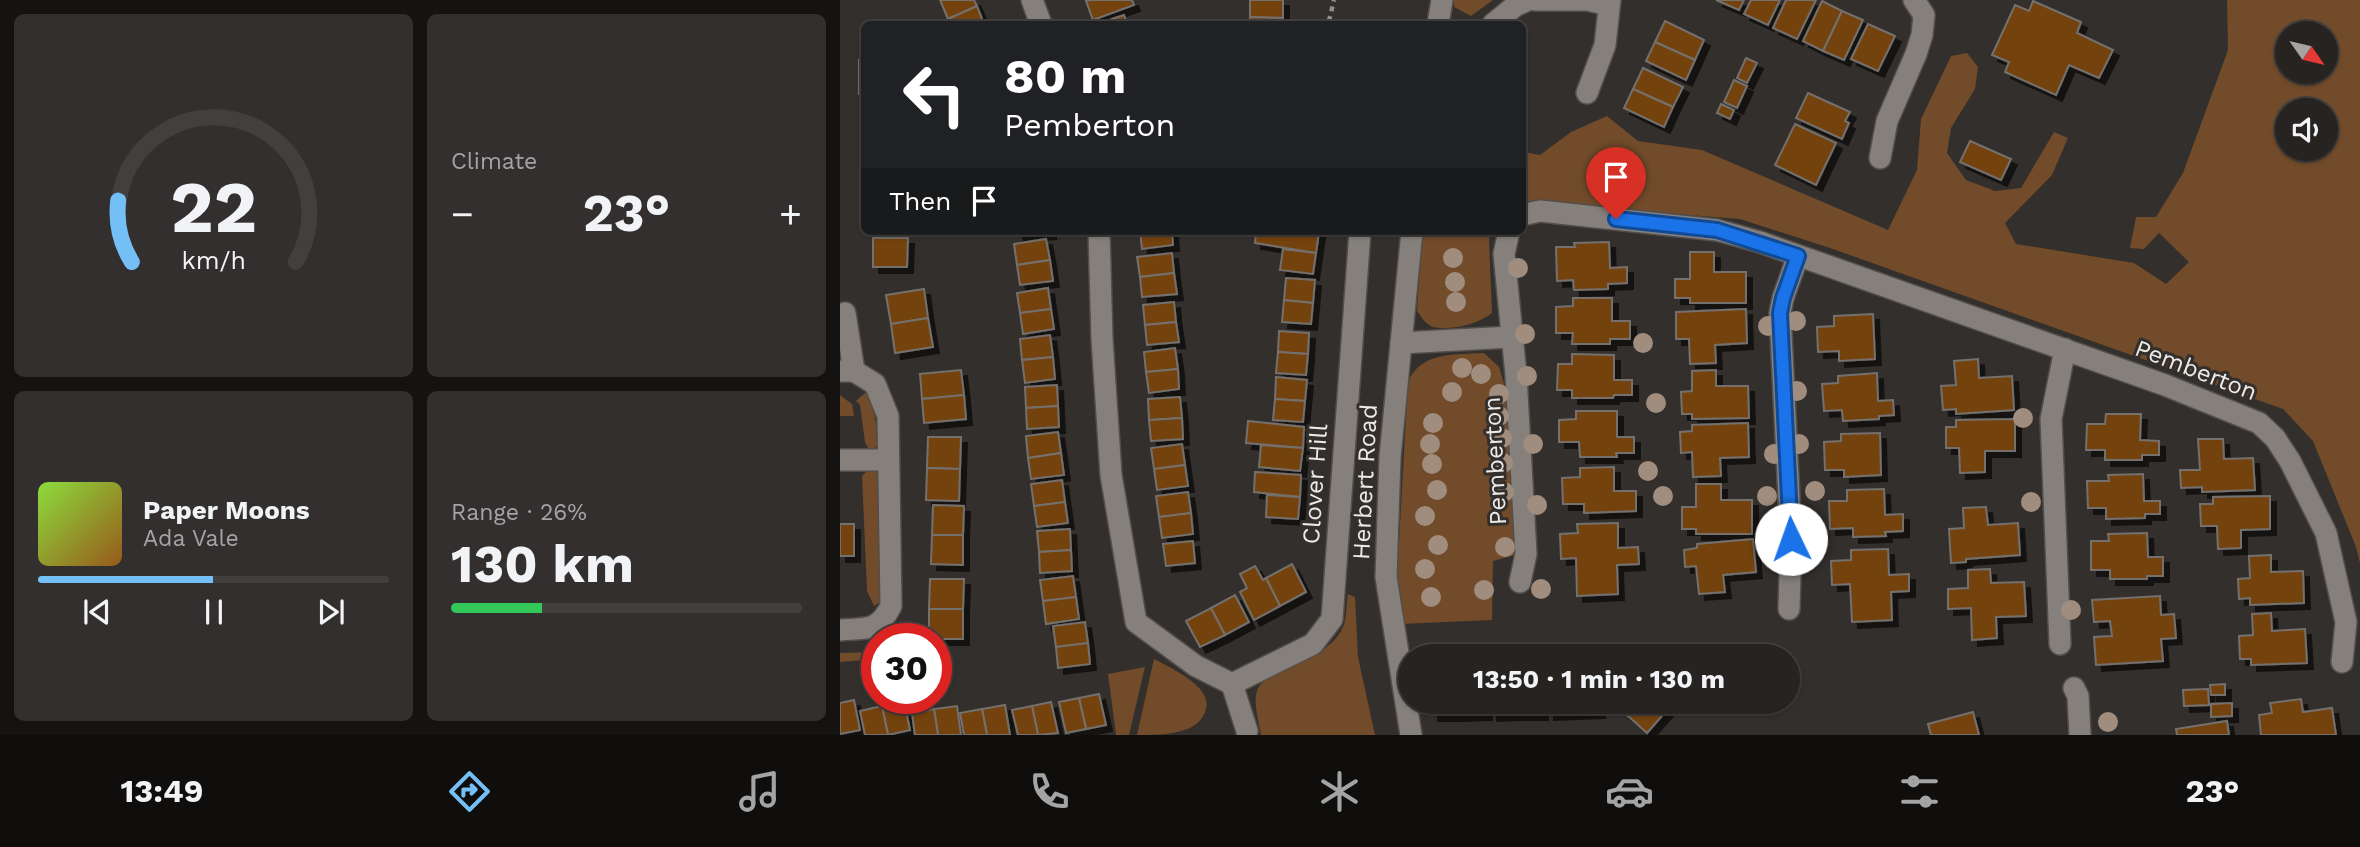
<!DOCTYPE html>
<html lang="en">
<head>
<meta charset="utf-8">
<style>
  body { margin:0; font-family:"Work Sans",sans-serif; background:#322f2e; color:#f1f3f6; height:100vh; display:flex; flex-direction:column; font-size:26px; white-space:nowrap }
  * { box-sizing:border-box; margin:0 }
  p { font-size:23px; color:#a4a4a5 }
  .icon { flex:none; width:38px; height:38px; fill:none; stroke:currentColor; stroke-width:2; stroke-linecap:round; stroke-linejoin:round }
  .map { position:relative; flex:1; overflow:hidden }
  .panel { display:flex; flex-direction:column; gap:14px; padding:14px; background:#151312; width:840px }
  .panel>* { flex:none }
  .guide { position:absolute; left:21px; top:21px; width:665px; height:214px; border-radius:10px; box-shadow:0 2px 5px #0004,0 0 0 2px #42403f; background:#202124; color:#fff; overflow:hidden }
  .needle { width:46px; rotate:124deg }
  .tools { position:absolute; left:1435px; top:21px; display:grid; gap:14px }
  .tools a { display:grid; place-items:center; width:63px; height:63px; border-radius:50%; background:#262321; box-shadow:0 2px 5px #0004,0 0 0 2px #42403f; font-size:35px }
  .speed { position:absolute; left:21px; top:623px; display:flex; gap:14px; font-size:35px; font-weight:700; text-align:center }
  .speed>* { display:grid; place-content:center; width:91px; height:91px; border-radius:50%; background:#262321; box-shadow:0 2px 5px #0004,0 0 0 2px #42403f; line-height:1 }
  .speed .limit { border:10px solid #d22; background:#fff; color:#111 }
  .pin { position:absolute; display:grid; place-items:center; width:60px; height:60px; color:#fff; margin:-72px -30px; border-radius:50% 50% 50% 0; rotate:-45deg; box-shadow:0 0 7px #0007 }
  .pin .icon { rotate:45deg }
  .me { position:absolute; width:77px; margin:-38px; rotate:357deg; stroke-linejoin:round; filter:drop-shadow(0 0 5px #0008) }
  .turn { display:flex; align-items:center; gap:24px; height:147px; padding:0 28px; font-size:32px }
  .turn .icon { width:91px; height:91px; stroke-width:2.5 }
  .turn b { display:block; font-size:49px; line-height:60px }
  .then { display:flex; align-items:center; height:66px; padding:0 28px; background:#0003; gap:14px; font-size:26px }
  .big { font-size:52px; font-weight:700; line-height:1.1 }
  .panel .card { flex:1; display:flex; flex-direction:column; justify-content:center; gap:10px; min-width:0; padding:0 24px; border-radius:10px; background:#322f2e }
  .panel .dial { align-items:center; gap:0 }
  .dial svg { height:182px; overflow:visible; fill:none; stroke:#42403f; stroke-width:7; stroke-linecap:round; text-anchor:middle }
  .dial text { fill:#f1f3f6; stroke:none }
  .song { display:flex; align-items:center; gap:21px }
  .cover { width:84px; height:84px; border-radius:10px; background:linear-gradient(135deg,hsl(90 70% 55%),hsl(30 70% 35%)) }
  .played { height:7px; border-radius:4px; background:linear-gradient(90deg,#74c0f6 50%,#42403f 50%) }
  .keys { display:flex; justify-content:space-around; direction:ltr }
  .heat { display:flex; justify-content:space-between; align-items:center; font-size:38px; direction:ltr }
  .charge { height:10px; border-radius:5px; background:linear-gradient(90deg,#34c759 26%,#42403f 0) }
  .panel .tiles { flex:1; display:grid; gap:14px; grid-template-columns:repeat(2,1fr) }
  .trip { position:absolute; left:558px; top:644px; width:402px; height:70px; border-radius:35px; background:#262321; box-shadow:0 2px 5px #0004,0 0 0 2px #42403f; font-weight:700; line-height:70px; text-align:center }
  .tabs { display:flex; height:112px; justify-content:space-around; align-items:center; background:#0f0e0d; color:#a4a4a5 }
  .tabs .icon { width:49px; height:49px }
  .tabs .on { color:#74c0f6 }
  .tabs b { font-size:32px; color:#f1f3f6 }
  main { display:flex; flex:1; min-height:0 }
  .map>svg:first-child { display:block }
  .green { fill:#714b2a; fill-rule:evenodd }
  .building { fill:#734210; stroke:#74706c; stroke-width:2; filter:url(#shadow) }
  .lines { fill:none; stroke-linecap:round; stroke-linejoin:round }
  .minor-casing { stroke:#524e4b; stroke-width:24 }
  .path { stroke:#94908e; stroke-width:4.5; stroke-dasharray:5 5; stroke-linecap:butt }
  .minor { stroke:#85807c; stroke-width:21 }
  .tree { fill:#a08d7e }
  .route-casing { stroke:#114b97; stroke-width:18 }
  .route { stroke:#1a73e8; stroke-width:12 }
  .labels { text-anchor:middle; stroke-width:6; stroke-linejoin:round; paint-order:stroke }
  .street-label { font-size:24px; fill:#edeae8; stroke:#332f2c }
</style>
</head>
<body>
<main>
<section class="panel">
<div class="tiles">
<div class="card dial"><svg viewBox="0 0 100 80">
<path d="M14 69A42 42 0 1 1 86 69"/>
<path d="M14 69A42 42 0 0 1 8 42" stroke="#74c0f6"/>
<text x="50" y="56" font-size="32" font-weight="700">22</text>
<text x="50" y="72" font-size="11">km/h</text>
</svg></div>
<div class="card"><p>Climate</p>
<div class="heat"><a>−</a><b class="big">23°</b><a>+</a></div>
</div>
<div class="card">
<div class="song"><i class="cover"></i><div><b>Paper Moons</b><p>Ada Vale</p></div></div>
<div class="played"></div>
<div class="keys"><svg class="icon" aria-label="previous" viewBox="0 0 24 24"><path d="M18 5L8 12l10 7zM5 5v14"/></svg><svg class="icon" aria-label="pause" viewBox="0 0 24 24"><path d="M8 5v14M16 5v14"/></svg><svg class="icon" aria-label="next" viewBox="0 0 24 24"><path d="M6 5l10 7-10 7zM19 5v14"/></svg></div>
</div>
<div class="card"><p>Range · 26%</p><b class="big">130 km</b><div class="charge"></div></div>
</div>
</section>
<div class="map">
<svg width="1520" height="735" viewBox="0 0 1520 735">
  <defs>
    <filter id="shadow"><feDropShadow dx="6" dy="6" stdDeviation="0" flood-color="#0009"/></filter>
  </defs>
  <rect width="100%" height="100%" fill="#332f2c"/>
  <g class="green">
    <path d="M614 0H653L631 16 614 7Z"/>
    <path d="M1387 0H1520V563L1516 547 1473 441 1443 409 990 248 900 219 773 209 735 204 683 201 682 152 700 155 731 132 767 116 798 141 862 150 1048 230 1077 170 1081 119 1111 56 1127 53 1138 67 1135 89 1111 128 1107 153 1126 180 1155 191 1181 188 1214 132 1228 138 1212 175 1165 223 1176 244 1294 263 1326 284 1349 262 1319 233 1304 249 1290 248 1296 217H1316L1343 173 1388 50ZM1447 33H1486V72H1447ZM1447 110H1486V149H1447Z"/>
    <path d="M582 231H651L649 240 652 313C639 324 610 331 593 327 586 325 581 316 577 311Z"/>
    <path d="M644 353 659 367 666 390 675 555 653 561 652 620 560 624 557 596 558 560 568 382C581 351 615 355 644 353Z"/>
    <path d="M26 392C36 409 37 428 37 447L29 450 25 442 20 405 16 401Z"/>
    <path d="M0 395 12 404 14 416H0Z"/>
    <path d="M31 467 38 474 41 586 39 603 34 606 27 591 22 476Z"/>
    <path d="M508 594 515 597 518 657 535 735H421C419 723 413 703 417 691 427 662 486 665 503 627 507 618 506 604 508 594Z"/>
    <path d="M37 652V659L0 662V653Z"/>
    <path d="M314 659C329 667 349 676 360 689 365 695 368 702 366 709 360 735 322 735 297 735Z"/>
    <path d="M305 667 289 735H276L268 674Z"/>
  </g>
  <g class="building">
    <path d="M100 0H134L137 6 108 19Z"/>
    <path d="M250 0H292L294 5 253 20 246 1Z"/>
    <path d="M410 0H443V18L410 17Z"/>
    <path d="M876 0H904L899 10Z"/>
    <path d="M911 0H940L928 25 904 14Z"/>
    <path d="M946 0H976L957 39 933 28Z"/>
    <path d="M982 1 1002 11 983 51 963 41Z"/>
    <path d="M1193 1 1241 22 1237 33 1273 50 1259 78 1229 65 1216 95 1165 72 1169 62 1152 55 1175 5 1189 11Z"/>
    <path d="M137 6 144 24H111L108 19Z"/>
    <path d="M1002 11 1023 20 1004 60 983 51Z"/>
    <path d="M284 15 287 24H257Z"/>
    <path d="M410 17 443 18V24H410Z"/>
    <path d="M825 21 864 40 855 60 815 42Z"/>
    <path d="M1028 24 1055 36 1038 71 1011 59Z"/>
    <path d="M815 42 855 60 846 80 806 61Z"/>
    <path d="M906 58 917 63 907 83 897 78Z"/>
    <rect x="19" y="60" width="5" height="34"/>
    <path d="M803 68 843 87 833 107 793 89Z"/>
    <path d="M894 80 907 86 897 108 884 102Z"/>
    <path d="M793 89 833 107 824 127 784 108Z"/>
    <path d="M968 93 1010 112 1005 121 1009 123 1002 139 956 118Z"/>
    <path d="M881 104 894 110 890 119 877 113Z"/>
    <path d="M955 124 996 143 976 185 935 165Z"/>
    <path d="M1130 141 1171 159 1161 180 1120 162Z"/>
    <path d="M177 231H210V233L178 236Z"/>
    <path d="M300 231H332L333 245 302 249Z"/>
    <path d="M416 231 479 232 476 253 415 243Z"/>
    <path d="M33 238H68L67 267H33Z"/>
    <path d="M206 239 210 260 177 265 174 244Z"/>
    <path d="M769 242 770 268 787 267V283L768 284V289L734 290 733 280 717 281 716 247H735L734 243Z"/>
    <path d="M443 249 476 253 473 274 440 270Z"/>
    <path d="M850 252H874V272H906V303H850V298H835V279H850Z"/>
    <path d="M332 253 334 273 300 277 297 257Z"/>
    <path d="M210 260 213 281 180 285 177 265Z"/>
    <path d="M334 273 337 294 302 297 300 277Z"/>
    <path d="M446 278 475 280 473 303 444 300Z"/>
    <path d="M208 288 211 309 180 313 177 293Z"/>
    <path d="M84 289 88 318 51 324 46 295Z"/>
    <path d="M733 298H772V321H790V339H770V344H732L733 333H716V307L733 306Z"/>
    <path d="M444 300 473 303 471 324 442 322Z"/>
    <path d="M334 302 336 322 305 325 303 305Z"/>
    <path d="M211 309 214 329 183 334 180 313Z"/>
    <path d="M906 309 907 343 875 345 876 363 850 364 849 339H836V312Z"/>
    <path d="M1033 314 1035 359 999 361V351L978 352 977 327 994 326V316Z"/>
    <path d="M88 318 93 347 55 353 51 324Z"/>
    <path d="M336 322 339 342 307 345 305 325Z"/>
    <path d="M439 331 469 333 468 354 438 352Z"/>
    <path d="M210 335 213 357 182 360 180 339Z"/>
    <path d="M335 348 338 369 306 372 304 352Z"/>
    <path d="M438 352 468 354 466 375 436 373Z"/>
    <path d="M732 354 774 355V380H792V395H774L773 398H732V390H717L718 364H732Z"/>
    <path d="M213 357 215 379 185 383 182 360Z"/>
    <path d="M1138 359 1139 378 1172 376 1174 410 1116 414V409L1103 410 1101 386 1116 385 1114 361Z"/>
    <path d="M338 369 339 389 309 393 306 372Z"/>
    <path d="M121 370 124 395 82 399 80 374Z"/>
    <path d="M876 370V386H908L909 418 852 419V414H842L841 392 852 391V371Z"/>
    <path d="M1037 373 1038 401 1053 400 1054 415 1039 416V419L1003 421 1002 410 984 411 982 384 998 383V376Z"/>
    <path d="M436 377 467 380 465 401 435 399Z"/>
    <path d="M217 385 218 406 186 408 185 387Z"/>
    <path d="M124 395 126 419 84 423 82 399Z"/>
    <path d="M340 397 342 418 309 420 308 399Z"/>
    <path d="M435 399 465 401 463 422 433 420Z"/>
    <path d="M218 406 219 427 187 429 186 408Z"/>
    <path d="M736 411H777V437H794V453H776L777 457H740L739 442H719V420L736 419Z"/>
    <path d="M1266 414H1301L1300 440 1319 441V455H1302V460H1265V450H1246L1247 424H1265Z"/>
    <path d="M342 418 343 439 311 441 309 420Z"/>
    <path d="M1175 419V451H1145V472L1120 473 1119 448H1106V427H1116V420Z"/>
    <path d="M408 421 464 427 463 448 406 443Z"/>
    <path d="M908 423 909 457 880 458 881 476 853 477 852 452 841 453 840 432 852 431V425Z"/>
    <path d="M218 432 221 453 188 458 186 436Z"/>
    <path d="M1040 433 1041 475 1004 477V470H985L984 442 1001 441V434Z"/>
    <path d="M88 437H121L120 469 87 468Z"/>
    <path d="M1358 439H1383L1384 459 1413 458 1415 490 1362 492V487L1341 488 1340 470H1360Z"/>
    <path d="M342 444 345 465 314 469 311 448Z"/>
    <path d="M421 445 463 448 460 471 419 467Z"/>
    <path d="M221 453 224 475 191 479 188 458Z"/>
    <path d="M345 465 348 486 317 490 314 469Z"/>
    <path d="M774 467V491H796V511L744 513V504H723L722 478 740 477V468Z"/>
    <path d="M87 468 120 469 119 501 86 500Z"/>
    <path d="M415 472 461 475 460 497 414 492Z"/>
    <path d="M1303 474 1304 501H1320V514H1305V518L1266 519V508H1248L1247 481H1269L1268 475Z"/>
    <path d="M222 480 225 502 194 506 191 484Z"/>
    <path d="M856 484H881V500H912V534H856V529H842V507H856Z"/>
    <path d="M1044 489 1045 515 1063 514V531L1045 532 1046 536 1013 537V528L990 529 989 501H1007V490Z"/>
    <path d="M348 492 351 513 319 517 316 496Z"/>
    <path d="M427 495 460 497 458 519 426 517Z"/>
    <path d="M1430 496V529L1401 530V548L1378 549 1377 526H1361L1360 504H1373V497Z"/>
    <path d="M225 502 228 523 197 527 194 506Z"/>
    <path d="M93 505 124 506 123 535H92Z"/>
    <path d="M1146 507 1148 525 1178 523 1180 555 1126 559V562L1111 563 1109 529 1124 528 1123 508Z"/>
    <path d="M351 513 353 534 322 538 319 517Z"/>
    <path d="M778 523V548L798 547 799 564 777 565 778 594 737 596 736 558 721 559 720 534 738 533 737 524Z"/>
    <rect x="0" y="524" width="14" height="32"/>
    <path d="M230 529 231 550 199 552 197 531Z"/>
    <path d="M1307 533 1308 557H1323V576H1307V579H1270V570H1251V541H1269L1268 534Z"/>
    <path d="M92 535H123V565L91 564Z"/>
    <path d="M913 539 916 572 883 575 885 592 859 594 856 566 845 567 844 550 857 548V544Z"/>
    <path d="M353 541 355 563 326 566 323 544Z"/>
    <path d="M1048 549 1049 575 1069 574V591L1051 592 1052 620 1012 622 1010 584 992 585 991 561 1011 560V550Z"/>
    <path d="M231 550 232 571 200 573 199 552Z"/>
    <path d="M1431 555V572L1463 571 1464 603 1410 605V598L1399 599 1398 579 1410 578 1409 556Z"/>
    <path d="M452 564 466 592 440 606 426 578Z"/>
    <path d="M415 566 423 580 426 578 440 606 414 620 400 592 407 588 400 574Z"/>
    <path d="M1150 569 1151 583 1184 582 1186 616 1156 617 1157 638 1132 640 1131 608 1108 609V589L1128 588V570Z"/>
    <path d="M233 576 236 597 203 601 200 580Z"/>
    <path d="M90 579H124L123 609H89Z"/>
    <path d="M395 595 409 622 385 635 371 608Z"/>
    <path d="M1320 596 1321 615 1334 614 1336 638 1321 639 1323 661 1256 665 1254 637 1272 636 1270 621 1254 622 1252 600Z"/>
    <path d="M236 597 239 619 206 624 203 601Z"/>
    <path d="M371 608 385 635 360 647 346 621Z"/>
    <rect x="89" y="609" width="34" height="30"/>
    <path d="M1431 613 1432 631 1465 629 1467 663 1411 665V659H1400L1399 636 1413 635 1412 614Z"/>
    <path d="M245 622 248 643 216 647 213 626Z"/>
    <path d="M248 643 250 664 218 668 216 647Z"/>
    <path d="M1385 684V695H1371L1370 685Z"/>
    <path d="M1368 689 1369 705 1344 706 1343 690Z"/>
    <path d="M259 694 266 725 246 729 239 698Z"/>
    <path d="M239 698 246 729 226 733 219 702Z"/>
    <path d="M1461 699 1463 712 1492 708 1496 735H1421L1419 715 1432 713 1430 703Z"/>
    <path d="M14 700 20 730 0 734V703Z"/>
    <path d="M64 701 70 730 48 735 42 706Z"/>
    <path d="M211 702 218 733 198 735 192 706Z"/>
    <rect x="592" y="702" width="27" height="13"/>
    <path d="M619 702H646V714L619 715Z"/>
    <path d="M651 702H677V714L651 715Z"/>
    <rect x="677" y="702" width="25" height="12"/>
    <path d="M708 702H733L734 713 708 714Z"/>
    <path d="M733 702H758L759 712 734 713Z"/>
    <path d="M772 702H800L788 716Z"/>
    <path d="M800 702H834L807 733 788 716Z"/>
    <path d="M1392 703V716L1371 717V704Z"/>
    <path d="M165 705 170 735H147L142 709Z"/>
    <path d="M42 706 48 735H25L20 711Z"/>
    <path d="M117 706 121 735H98L94 709Z"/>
    <path d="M192 706 198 735H178L172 710Z"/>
    <path d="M94 709 98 735H75L72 713Z"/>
    <path d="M142 709 147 735H124L120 713Z"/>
    <path d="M1133 712 1139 735H1091L1088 724Z"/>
    <path d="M1387 721 1389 735H1337L1336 729Z"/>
  </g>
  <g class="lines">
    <g class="minor-casing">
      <g id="minor">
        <path d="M192 0 201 24"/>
        <path d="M695 0H747L769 5"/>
        <path d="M598 24 602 0"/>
        <path d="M653 24 675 6 688 0"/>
        <path d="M747 93 765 45 770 0"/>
        <path d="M1040 158 1047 121 1076 54 1082 35 1084 15 1074 0"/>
        <path d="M682 215 700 211 877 230 920 242 1325 385 1419 423 1435 438 1450 461 1486 533 1506 622 1502 662"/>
        <path d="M259 231 262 339 271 475 296 622 356 666 392 684"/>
        <path d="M669 231 664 254 676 375 686 554 680 582"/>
        <path d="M5 313 14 371"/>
        <path d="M561 343 671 337"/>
        <path d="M0 371H14L35 384 48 416 51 606C38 632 26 628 0 630"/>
        <path d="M0 460H48"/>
        <path d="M949 609 951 539 940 313 943 298 958 256"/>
        <path d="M1220 644 1211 419 1225 349"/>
        <path d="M1234 688 1238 696 1240 735"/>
        <path d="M407 731 392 684 473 644 492 619 520 231"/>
        <path d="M571 735 546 577 550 457 572 231"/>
      </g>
    </g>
    <path class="path" d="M489 21 494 0"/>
    <use href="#minor" class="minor"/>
  </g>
  <g class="tree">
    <circle cx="613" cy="258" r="10"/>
    <circle cx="678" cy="268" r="10"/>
    <circle cx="615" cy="282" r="10"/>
    <circle cx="616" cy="302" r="10"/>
    <circle cx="956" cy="321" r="10"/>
    <circle cx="928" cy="326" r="10"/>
    <circle cx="685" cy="334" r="10"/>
    <circle cx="803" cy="343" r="10"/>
    <circle cx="622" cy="368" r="10"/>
    <circle cx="641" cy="374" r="10"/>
    <circle cx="687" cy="376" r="10"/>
    <circle cx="957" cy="391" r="10"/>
    <circle cx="612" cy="392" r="10"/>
    <circle cx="659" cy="394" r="10"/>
    <circle cx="816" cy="403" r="10"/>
    <circle cx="659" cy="416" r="10"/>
    <circle cx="1183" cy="418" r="10"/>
    <circle cx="593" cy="423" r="10"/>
    <circle cx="662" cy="438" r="10"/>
    <circle cx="590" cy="444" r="10"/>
    <circle cx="693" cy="444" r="10"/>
    <circle cx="959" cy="444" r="10"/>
    <circle cx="934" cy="454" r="10"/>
    <circle cx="663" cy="463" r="10"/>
    <circle cx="592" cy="464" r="10"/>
    <circle cx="808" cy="471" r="10"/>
    <circle cx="597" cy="490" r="10"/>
    <circle cx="975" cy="491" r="10"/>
    <circle cx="664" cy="492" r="10"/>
    <circle cx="823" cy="496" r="10"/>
    <circle cx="927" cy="496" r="10"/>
    <circle cx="1191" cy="502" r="10"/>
    <circle cx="697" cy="505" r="10"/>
    <circle cx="585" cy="516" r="10"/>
    <circle cx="963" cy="516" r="10"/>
    <circle cx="940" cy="534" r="10"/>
    <circle cx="598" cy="545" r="10"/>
    <circle cx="665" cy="547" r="10"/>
    <circle cx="585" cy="569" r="10"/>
    <circle cx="701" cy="589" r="10"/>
    <circle cx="644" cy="590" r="10"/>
    <circle cx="591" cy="597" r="10"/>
    <circle cx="1231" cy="610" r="10"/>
    <circle cx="1268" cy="722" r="10"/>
  </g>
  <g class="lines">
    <g class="route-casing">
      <path id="route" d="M776 219 877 230 958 256 943 298 940 313 951 539"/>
    </g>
    <use href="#route" class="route"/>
  </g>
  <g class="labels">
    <g class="street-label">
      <text transform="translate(1356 370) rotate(21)" y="8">Pemberton</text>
      <text transform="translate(655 461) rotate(-93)" y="8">Pemberton</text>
      <text transform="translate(525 482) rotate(-87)" y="8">Herbert Road</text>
      <text transform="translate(475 484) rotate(-86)" y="8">Clover Hill</text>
    </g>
  </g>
</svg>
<div class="tools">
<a><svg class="needle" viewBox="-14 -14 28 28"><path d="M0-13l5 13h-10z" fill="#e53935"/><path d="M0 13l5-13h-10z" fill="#a4a4a5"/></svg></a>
<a><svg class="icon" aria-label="sound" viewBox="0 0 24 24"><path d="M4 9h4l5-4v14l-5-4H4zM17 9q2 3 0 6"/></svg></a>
</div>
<div class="speed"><div class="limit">30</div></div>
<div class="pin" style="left:776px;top:219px;background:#d93025"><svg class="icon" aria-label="arrive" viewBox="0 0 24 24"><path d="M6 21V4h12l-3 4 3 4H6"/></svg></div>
<svg class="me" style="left:951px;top:539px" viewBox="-20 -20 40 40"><circle r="19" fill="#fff"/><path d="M0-13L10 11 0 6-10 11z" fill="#1a73e8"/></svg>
<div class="trip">13:50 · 1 min · 130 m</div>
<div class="guide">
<div class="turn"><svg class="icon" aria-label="left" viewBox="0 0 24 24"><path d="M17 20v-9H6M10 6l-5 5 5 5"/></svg><div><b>80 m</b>Pemberton</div></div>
<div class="then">Then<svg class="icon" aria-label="arrive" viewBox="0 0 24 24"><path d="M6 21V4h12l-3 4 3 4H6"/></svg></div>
</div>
</div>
</main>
<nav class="tabs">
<b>13:49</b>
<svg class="icon on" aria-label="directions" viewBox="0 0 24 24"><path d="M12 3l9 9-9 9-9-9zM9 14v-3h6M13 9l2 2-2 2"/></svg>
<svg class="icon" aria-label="music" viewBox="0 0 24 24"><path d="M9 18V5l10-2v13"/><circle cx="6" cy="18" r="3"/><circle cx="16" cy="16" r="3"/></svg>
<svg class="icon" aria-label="phone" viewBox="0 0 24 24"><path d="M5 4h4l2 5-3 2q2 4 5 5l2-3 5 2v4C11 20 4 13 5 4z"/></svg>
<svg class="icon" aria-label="climate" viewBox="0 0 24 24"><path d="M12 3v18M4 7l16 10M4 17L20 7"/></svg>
<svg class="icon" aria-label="car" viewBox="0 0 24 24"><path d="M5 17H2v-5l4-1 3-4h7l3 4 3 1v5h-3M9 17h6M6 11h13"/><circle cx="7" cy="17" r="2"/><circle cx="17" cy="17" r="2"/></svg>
<svg class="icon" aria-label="filters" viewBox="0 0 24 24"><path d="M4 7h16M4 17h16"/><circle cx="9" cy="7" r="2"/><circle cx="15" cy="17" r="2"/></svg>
<b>23°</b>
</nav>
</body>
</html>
